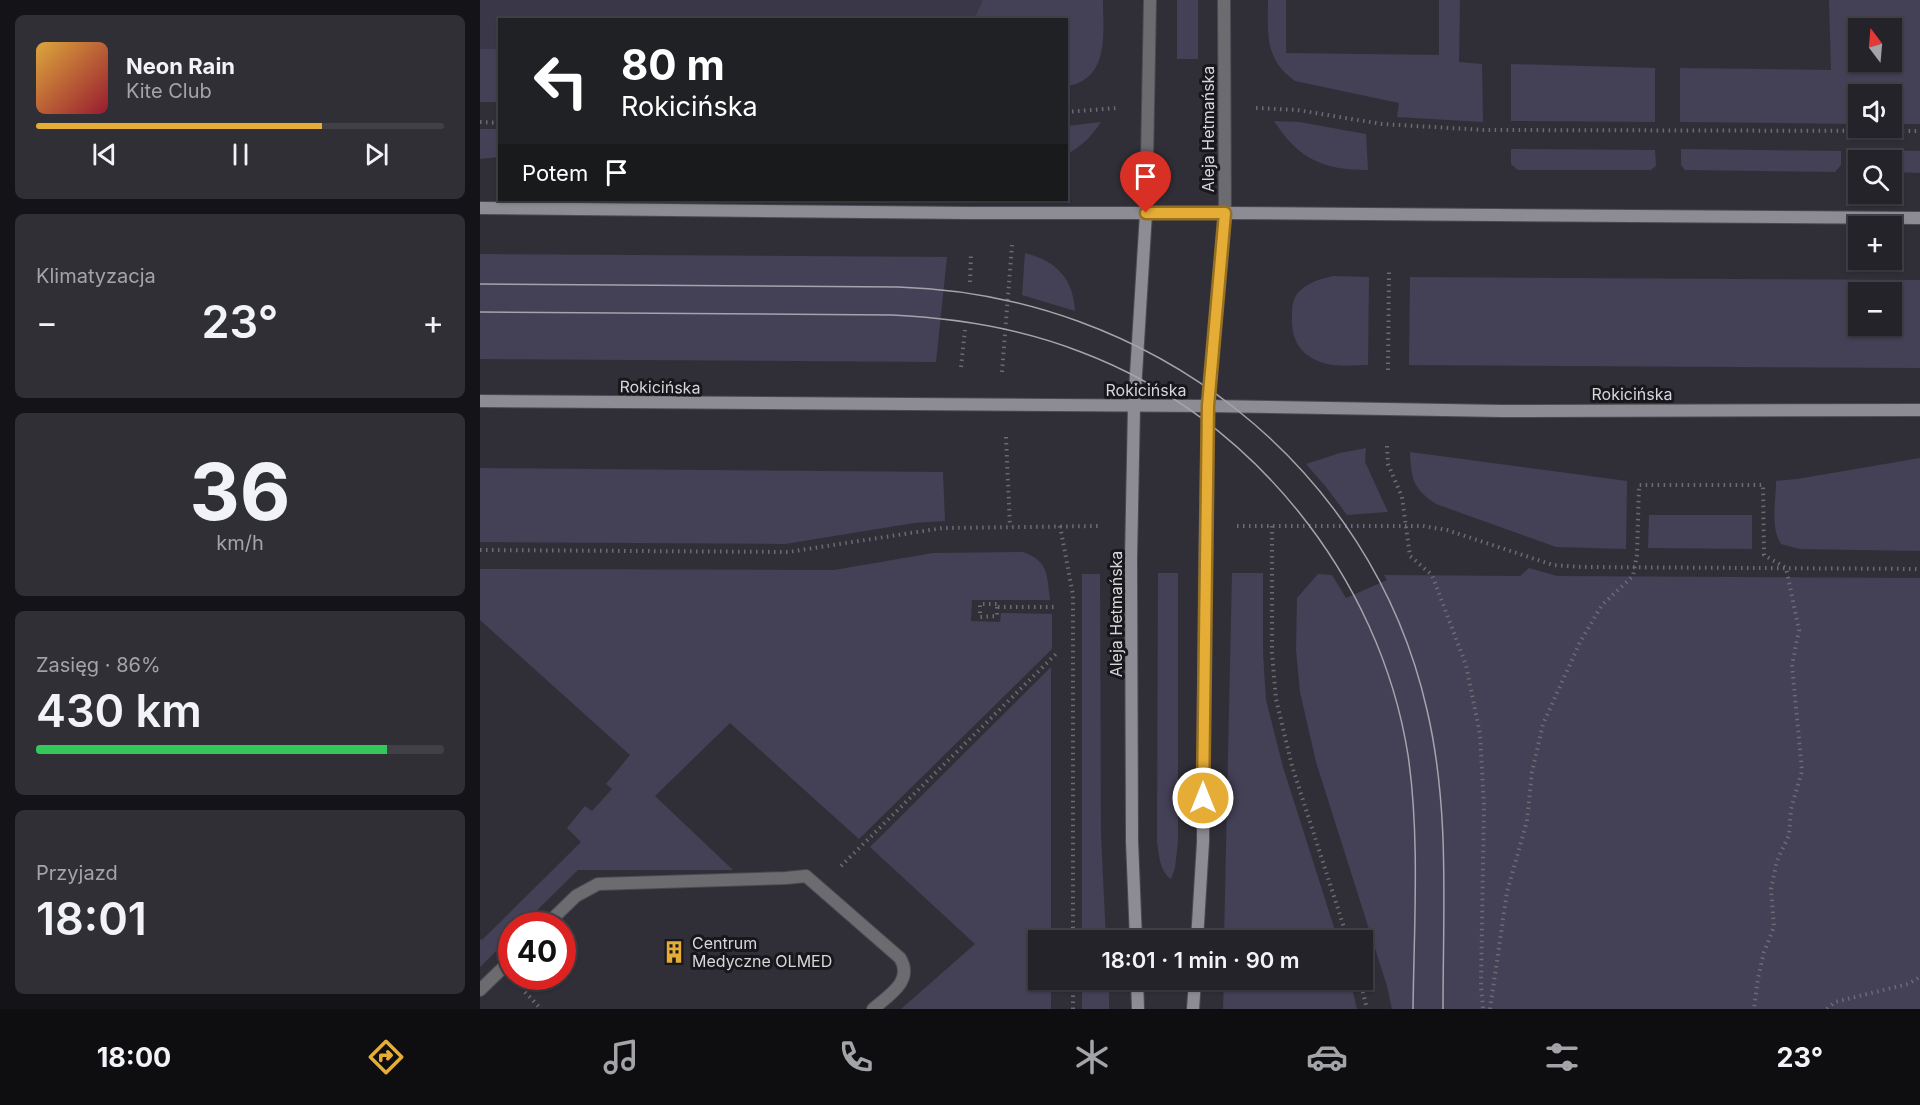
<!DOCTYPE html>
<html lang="pl">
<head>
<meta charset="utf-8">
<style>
  body { margin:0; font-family:Inter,sans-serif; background:#302f36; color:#f1f3f6; height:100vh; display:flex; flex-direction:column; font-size:22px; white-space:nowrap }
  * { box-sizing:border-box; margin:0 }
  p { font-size:20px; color:#a3a4a8 }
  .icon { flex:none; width:33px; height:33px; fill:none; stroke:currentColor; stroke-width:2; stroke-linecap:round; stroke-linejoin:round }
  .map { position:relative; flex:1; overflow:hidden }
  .drawer { display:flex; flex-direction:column; gap:15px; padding:15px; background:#141317; width:480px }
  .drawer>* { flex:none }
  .guide { position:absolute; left:18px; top:18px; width:570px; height:183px; border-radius:0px; box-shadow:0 2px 4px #0004,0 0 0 2px #414047; background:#202124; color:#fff; overflow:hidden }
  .needle { width:39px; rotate:344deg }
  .tools { position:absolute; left:1368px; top:18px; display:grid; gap:12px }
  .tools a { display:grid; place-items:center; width:54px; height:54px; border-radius:0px; background:#24232a; box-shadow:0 2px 4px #0004,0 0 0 2px #414047; font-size:30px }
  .speed { position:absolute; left:18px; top:912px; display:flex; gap:12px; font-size:30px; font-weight:700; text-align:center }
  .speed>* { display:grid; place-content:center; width:78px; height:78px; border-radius:50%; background:#24232a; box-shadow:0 2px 4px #0004,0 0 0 2px #414047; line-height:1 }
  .speed .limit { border:9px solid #d22; background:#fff; color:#111 }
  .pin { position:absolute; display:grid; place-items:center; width:51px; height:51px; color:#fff; margin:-62px -26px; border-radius:50% 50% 50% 0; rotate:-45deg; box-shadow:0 0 6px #0007 }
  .pin .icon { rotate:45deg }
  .me { position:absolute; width:66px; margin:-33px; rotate:0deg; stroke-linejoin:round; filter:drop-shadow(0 0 4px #0008) }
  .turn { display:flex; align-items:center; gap:21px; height:126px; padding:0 24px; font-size:27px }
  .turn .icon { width:78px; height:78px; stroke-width:2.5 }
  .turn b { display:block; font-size:42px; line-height:51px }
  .then { display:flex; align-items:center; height:57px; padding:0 24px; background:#0003; gap:12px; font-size:22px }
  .big { font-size:45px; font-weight:600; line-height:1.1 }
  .drawer .tile { flex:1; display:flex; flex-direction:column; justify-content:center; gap:9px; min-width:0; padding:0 21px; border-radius:9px; background:#302f36 }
  .drawer .dial { align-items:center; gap:0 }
  .dial b { font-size:78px; line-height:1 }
  .song { display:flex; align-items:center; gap:18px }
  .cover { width:72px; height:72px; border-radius:9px; background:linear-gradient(135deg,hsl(40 70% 55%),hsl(350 70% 35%)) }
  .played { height:6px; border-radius:3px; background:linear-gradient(90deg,#e6ad36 70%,#414047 70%) }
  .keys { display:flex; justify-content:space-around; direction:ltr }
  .heat { display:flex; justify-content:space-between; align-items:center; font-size:33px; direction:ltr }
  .charge { height:9px; border-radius:4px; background:linear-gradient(90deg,#34c759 86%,#414047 0) }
  .trip { position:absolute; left:548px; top:930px; width:345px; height:60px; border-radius:0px; background:#24232a; box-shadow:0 2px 4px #0004,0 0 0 2px #414047; font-weight:600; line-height:60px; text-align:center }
  .tabs { display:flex; height:96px; justify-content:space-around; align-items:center; background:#0e0e11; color:#a3a4a8 }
  .tabs .icon { width:42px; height:42px }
  .tabs .on { color:#e6ad36 }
  .tabs b { font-size:27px; color:#f1f3f6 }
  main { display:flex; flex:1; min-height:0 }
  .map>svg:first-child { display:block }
  .built { fill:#3a3848 }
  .green { fill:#444056; fill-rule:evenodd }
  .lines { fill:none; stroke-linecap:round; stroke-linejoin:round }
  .lane-casing { stroke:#4b4a52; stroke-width:14 }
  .street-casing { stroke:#4b4a52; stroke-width:14 }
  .secondary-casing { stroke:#4b4a52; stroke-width:14 }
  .path { stroke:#6c6b73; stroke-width:4; stroke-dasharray:1.5 4.5; stroke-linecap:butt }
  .lane { stroke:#6c6b70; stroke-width:12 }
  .street { stroke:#6c6b70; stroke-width:12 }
  .secondary { stroke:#8d8c94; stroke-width:12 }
  .tram { stroke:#a5a4ac; stroke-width:1.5 }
  .route-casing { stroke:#967023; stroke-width:15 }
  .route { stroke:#e6ad36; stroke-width:10 }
  .labels { text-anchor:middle; stroke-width:6; stroke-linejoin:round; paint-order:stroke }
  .street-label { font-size:16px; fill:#d7d6dd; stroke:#18171c }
  .poi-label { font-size:16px; fill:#d7d6dd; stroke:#18171c; text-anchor:start }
</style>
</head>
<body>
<main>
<section class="drawer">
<div class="tile">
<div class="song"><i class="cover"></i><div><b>Neon Rain</b><p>Kite Club</p></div></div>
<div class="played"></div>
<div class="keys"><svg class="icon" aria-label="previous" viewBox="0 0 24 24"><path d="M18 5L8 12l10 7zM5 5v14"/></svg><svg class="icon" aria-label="pause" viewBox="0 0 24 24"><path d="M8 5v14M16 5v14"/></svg><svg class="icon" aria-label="next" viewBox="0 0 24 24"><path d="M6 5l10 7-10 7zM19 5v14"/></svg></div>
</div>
<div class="tile"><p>Klimatyzacja</p>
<div class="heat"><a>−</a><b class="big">23°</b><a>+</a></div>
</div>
<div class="tile dial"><b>36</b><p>km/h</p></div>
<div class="tile"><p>Zasięg · 86%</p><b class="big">430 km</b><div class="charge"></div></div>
<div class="tile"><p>Przyjazd</p><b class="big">18:01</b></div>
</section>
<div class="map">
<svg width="1440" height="1009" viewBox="0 0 1440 1009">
  <rect width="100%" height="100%" fill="#302f38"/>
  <path class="built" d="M0 0H503L494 20H20L19 49H0Z"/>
  <g class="green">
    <path d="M503 0H623C623 33 630 79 587 86L586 20 494 19Z"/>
    <rect x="697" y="0" width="21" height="59"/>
    <path d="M788 0H806V53L959 55V0H980L979 62 1002 64 1003 122 917 117 919 103 815 81C784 59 788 34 788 0Z"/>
    <path d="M1349 0H1440V124H1412V94H1378V124L1200 122V68L1351 70ZM1378 28H1412V62H1378Z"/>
    <rect x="0" y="49" width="19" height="53"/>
    <path d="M1031 64 1175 68V122L1031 121Z"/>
    <path d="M794 121 819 122 886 134 888 170C842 170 819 159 794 121Z"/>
    <path d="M621 122C611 137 602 146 587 154V126Z"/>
    <path d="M0 129H19V157L0 159Z"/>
    <path d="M1031 149 1175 150 1176 166 1171 170H1038L1031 164Z"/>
    <path d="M1201 149 1361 151V165L1355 172 1205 170 1201 165Z"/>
    <path d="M1386 150 1440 151V173L1412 172V160H1386Z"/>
    <path d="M545 253C576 261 593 278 595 311L542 295Z"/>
    <path d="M0 254 467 257 456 362 0 359Z"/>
    <path d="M853 276 889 277 888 365C872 365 853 368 838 361 818 353 811 336 812 317 812 309 812 301 817 294 826 283 840 279 853 276Z"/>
    <path d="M930 277 1440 280V368L929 365ZM1378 292H1412V326H1378Z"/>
    <path d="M886 448 885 462 908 512 867 515 846 487 826 464 860 453Z"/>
    <path d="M930 452 1147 481 1146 549 1076 547 956 504C933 489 931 479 930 452Z"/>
    <path d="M1440 458V551L1320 549 1301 544C1290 527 1296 501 1296 481L1317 479Z"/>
    <path d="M0 468 463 472 465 521 434 523 305 544 0 542Z"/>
    <path d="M1169 515H1272V549L1168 548Z"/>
    <path d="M543 552C569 561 567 576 570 600H492L491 621 520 622 521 613 572 614V649L379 839 250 723 175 796 253 870H98L42 925 32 926 31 936 0 967V939L2 940 101 842 87 828 105 806 112 811 132 789 126 784 150 755 0 620V569L354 570 453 553Z"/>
    <path d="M1049 568 1077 576 1440 578V1009H912L907 986 836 762 820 692 816 650 817 598 838 574 852 575 866 598 907 580 904 575 1040 576Z"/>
    <path d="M678 573H698V842L695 868 691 879C680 872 679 855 677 842Z"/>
    <path d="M752 573H783V653L786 700 803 767 858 940H744Z"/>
    <path d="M602 574H620L621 835 626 940H602Z"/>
    <path d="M571 667V940H558V980H571V1009H421L495 944 390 847Z"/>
    <rect x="602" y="980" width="27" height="29"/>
    <path d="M744 980H870L877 1009H743Z"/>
  </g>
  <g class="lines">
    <g class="lane-casing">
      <g id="lane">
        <path d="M65 926 96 896 118 884 306 878 326 876 420 958C434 981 409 995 393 1009"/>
        <path d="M0 990 32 959"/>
      </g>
    </g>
    <g class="street-casing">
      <g id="street">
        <path d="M744 0 745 213"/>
        <path d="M666 213 670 0"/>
      </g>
    </g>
    <g class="secondary-casing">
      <g id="secondary">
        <path d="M0 208 489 213H745L1440 218"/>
        <path d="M0 401 728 406 1022 411 1440 410"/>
        <path d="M656 940 652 841 651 559 654 407 666 213"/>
        <path d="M717 940 723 842 725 557 728 406 745 213"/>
        <path d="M657 980 658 1009"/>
        <path d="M713 1009 715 980"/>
      </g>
    </g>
    <g class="path">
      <path d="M776 108 817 110 902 124 1004 130 1440 131"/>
      <path d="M586 112 637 108"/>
      <path d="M0 122 20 123"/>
      <path d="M490 282 491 253"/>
      <path d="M481 367 485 330"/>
      <path d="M908 370 909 271"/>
      <path d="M522 372 532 245"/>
      <path d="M526 437 530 527"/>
      <path d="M907 446 908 464 922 497 930 556 952 575 986 665 1000 734 1004 806 1001 985 1003 1009"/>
      <path d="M580 526 593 595V940"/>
      <path d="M757 526H943L967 530 1073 565 1102 567 1440 569"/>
      <path d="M792 526V653L796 699 812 766 868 940"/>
      <path d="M0 550 308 552 463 528 621 526"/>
      <path d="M517 607V616L500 617V604H517V607H577"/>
      <path d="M361 866 577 653"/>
      <path d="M880 980 887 1009"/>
      <path d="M45 992 61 1009"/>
      <path d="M593 1009V980"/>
      <path d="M1010 1009 1027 892 1047 821 1052 772 1063 724 1100 642 1122 605 1153 576 1157 555 1159 485H1283L1284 555 1306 568 1319 630 1312 665 1322 771 1311 809 1309 835 1297 861 1291 889 1294 927 1284 952 1278 978 1274 1009"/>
      <path d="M1347 1009 1355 1002 1428 984 1440 977"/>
    </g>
    <use href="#lane" class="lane"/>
    <use href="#street" class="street"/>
    <use href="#secondary" class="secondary"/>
    <g class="tram">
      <path d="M0 284 418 287C668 294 891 463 947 710 970 808 963 909 963 1009"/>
      <path d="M0 312 412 315C477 318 540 328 601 352 771 416 900 577 928 755 940 836 934 927 933 1009"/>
    </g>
  </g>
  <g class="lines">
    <g class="route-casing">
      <path id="route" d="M666 213H745L728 406 723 798"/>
    </g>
    <use href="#route" class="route"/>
  </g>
  <defs>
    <g id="building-bare" transform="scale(1.8)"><path d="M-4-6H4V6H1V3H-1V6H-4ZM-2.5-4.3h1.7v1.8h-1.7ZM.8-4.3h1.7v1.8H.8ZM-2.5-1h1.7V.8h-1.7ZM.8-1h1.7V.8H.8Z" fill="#e6ad36" stroke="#18171c" stroke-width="2.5" paint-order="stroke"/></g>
  </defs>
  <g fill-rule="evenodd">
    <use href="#building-bare" x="194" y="952"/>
  </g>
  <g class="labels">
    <g class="street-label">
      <text transform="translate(728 129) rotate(-90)" y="6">Aleja Hetmańska</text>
      <text transform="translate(180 387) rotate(1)" y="6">Rokicińska</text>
      <text x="666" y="396">Rokicińska</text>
      <text x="1152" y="400">Rokicińska</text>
      <text transform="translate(636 614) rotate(-90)" y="6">Aleja Hetmańska</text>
    </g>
    <g class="poi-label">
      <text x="212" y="949">Centrum<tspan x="212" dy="18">Medyczne OLMED</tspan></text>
    </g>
  </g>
</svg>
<div class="tools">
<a><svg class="needle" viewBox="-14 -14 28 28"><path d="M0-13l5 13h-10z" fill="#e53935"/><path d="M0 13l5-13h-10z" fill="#a3a4a8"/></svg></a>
<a><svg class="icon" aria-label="sound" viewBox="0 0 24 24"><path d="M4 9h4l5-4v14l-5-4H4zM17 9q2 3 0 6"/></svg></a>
<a><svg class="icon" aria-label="search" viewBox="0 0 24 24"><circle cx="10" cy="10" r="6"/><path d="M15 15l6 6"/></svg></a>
<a>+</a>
<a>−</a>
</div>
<div class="speed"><div class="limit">40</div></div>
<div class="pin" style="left:666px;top:213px;background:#d93025"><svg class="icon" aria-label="arrive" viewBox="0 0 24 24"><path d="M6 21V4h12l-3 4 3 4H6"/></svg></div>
<svg class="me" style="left:723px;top:798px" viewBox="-20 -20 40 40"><circle r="17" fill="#e6ad36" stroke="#fff" stroke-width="3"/><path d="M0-11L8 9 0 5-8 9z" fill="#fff"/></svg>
<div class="trip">18:01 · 1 min · 90 m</div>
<div class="guide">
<div class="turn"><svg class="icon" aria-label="left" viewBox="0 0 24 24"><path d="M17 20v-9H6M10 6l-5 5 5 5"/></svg><div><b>80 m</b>Rokicińska</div></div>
<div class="then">Potem<svg class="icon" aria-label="arrive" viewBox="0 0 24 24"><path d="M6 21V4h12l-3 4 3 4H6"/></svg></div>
</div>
</div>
</main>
<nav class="tabs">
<b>18:00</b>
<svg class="icon on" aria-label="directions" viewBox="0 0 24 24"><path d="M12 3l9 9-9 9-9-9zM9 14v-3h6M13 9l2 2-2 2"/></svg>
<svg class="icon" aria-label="music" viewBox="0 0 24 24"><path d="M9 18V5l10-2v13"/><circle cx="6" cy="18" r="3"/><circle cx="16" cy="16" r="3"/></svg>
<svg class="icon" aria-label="phone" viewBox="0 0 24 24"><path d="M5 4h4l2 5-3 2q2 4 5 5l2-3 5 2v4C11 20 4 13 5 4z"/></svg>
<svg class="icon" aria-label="climate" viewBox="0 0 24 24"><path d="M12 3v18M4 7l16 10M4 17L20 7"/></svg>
<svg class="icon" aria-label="car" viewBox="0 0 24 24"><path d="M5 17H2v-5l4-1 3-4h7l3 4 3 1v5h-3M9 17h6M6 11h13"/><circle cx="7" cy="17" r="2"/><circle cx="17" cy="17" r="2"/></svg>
<svg class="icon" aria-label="filters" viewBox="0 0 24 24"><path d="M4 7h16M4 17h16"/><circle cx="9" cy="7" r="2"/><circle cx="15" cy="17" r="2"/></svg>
<b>23°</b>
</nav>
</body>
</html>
